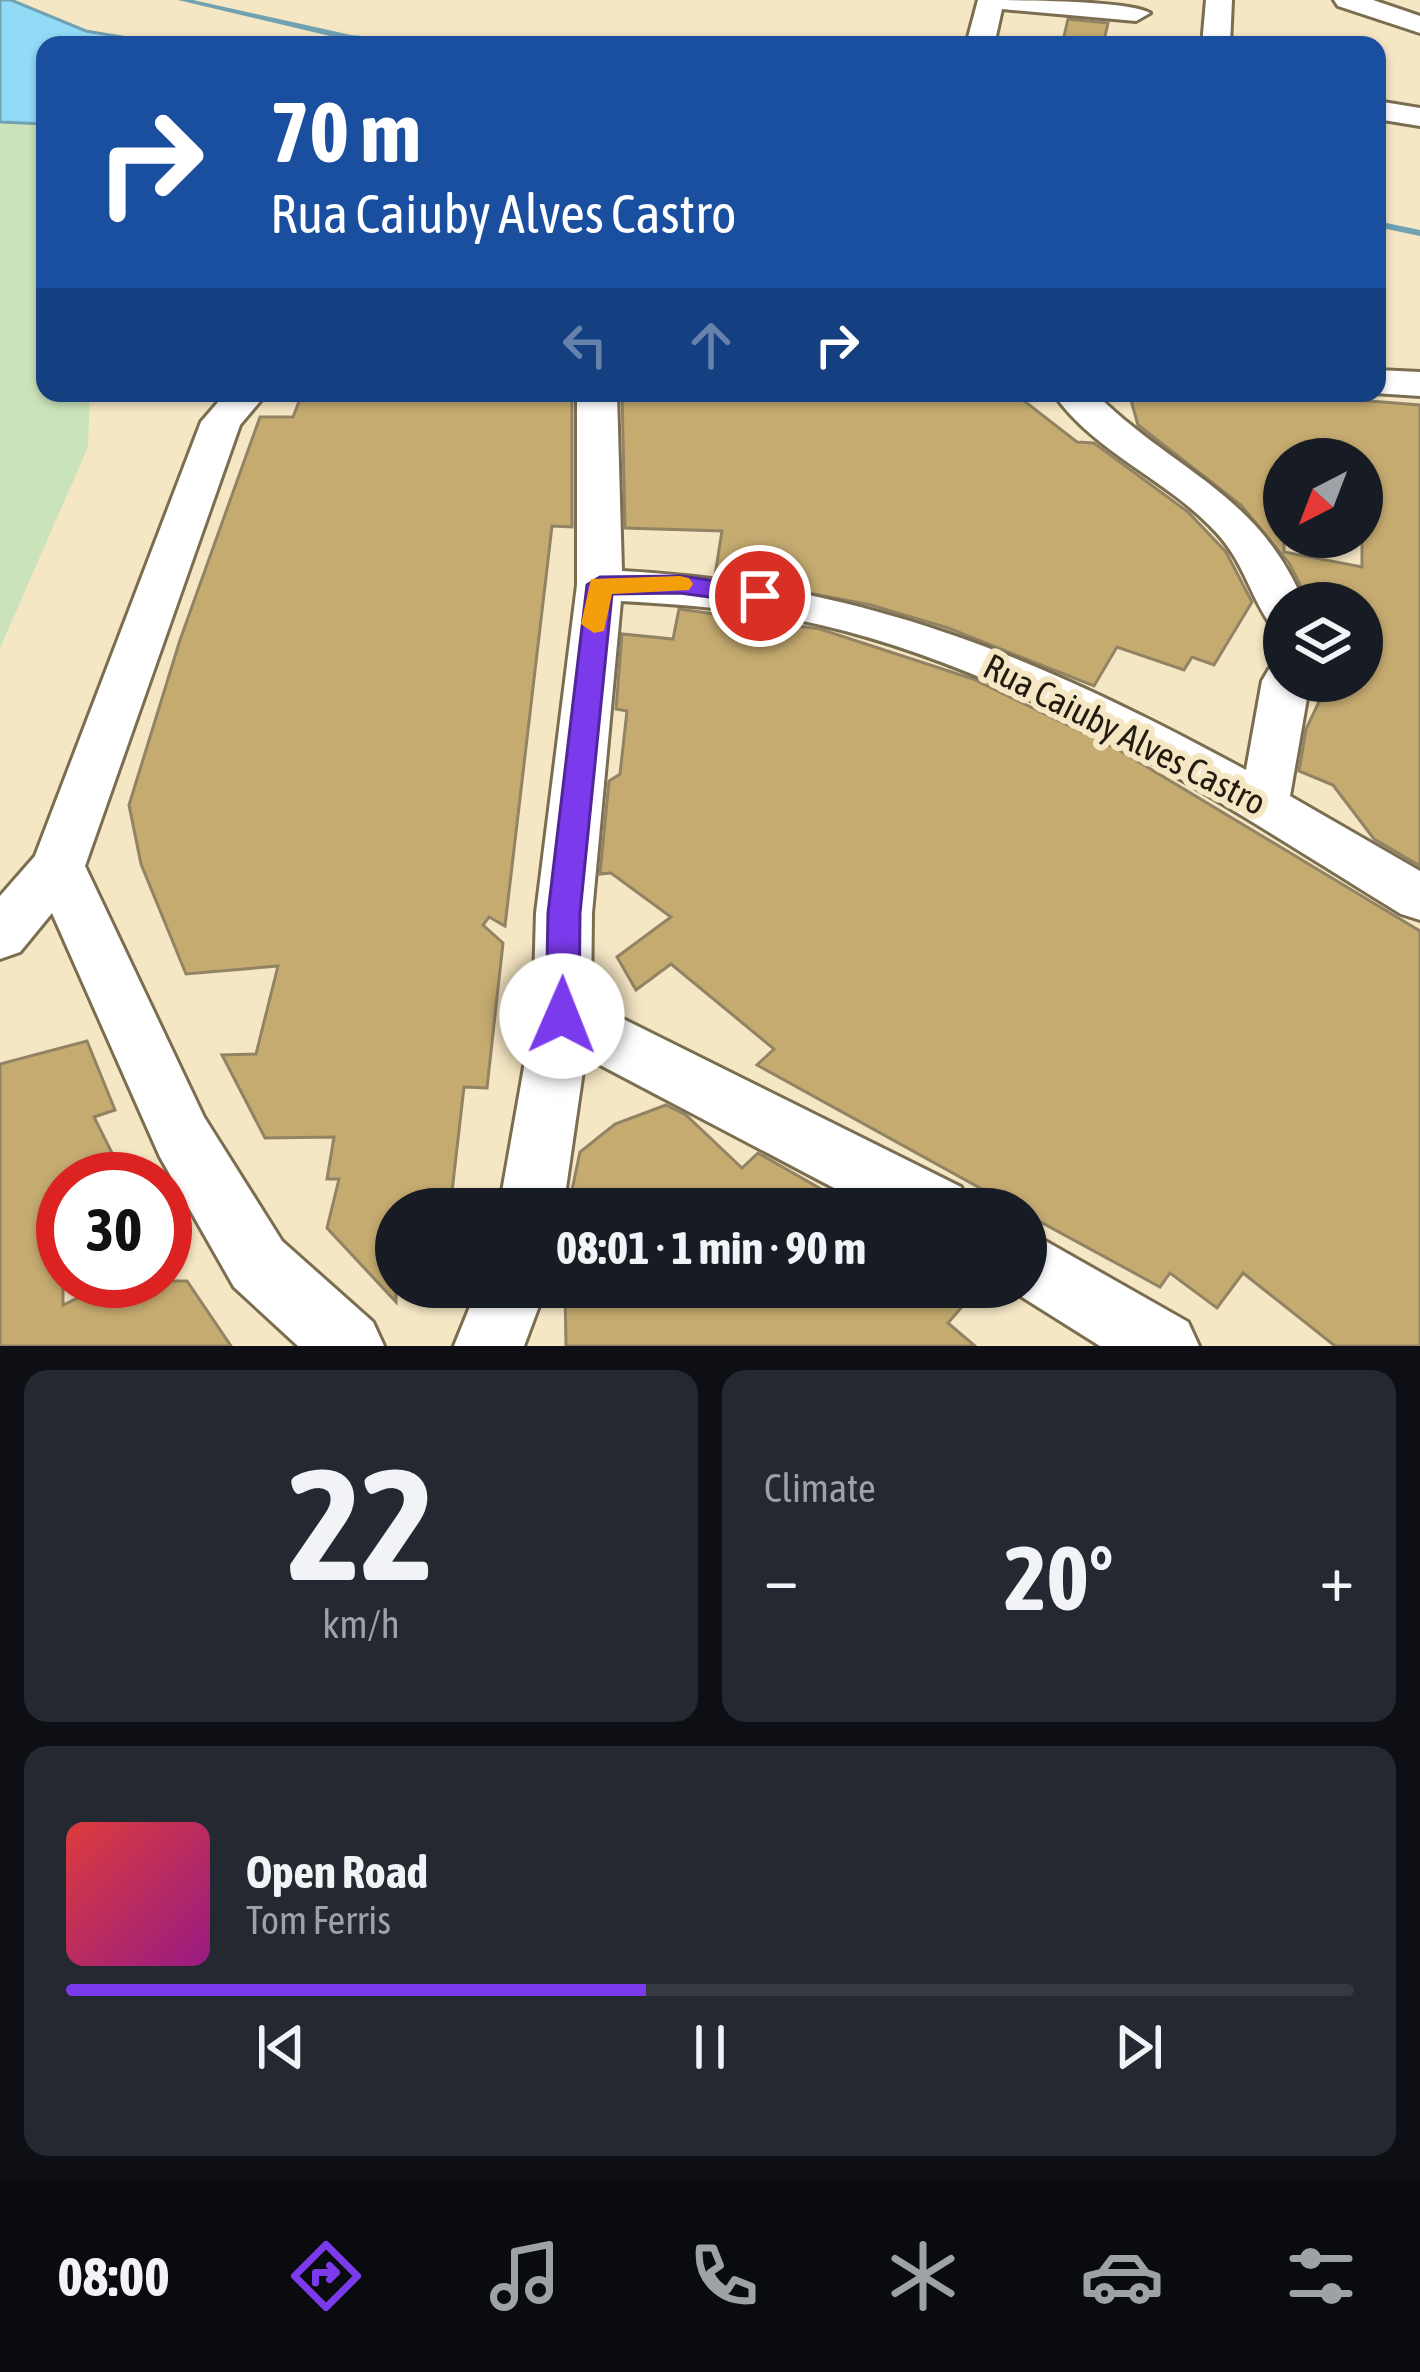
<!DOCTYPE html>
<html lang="en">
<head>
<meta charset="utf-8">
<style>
  body { margin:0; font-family:"Asap Condensed",sans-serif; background:#242831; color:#f1f3f6; height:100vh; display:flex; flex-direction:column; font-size:45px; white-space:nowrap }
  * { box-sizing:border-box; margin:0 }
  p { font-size:39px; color:#9ea1a6 }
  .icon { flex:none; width:66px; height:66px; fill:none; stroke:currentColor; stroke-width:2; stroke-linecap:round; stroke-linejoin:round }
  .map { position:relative; height:1346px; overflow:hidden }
  .panel { display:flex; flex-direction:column; gap:24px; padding:24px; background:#0d0f14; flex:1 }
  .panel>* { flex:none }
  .guide { position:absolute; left:36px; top:36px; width:1350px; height:366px; border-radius:24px; box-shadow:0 3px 9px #0004; background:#1a4fa0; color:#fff; overflow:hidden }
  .needle { width:78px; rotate:222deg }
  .buttons { position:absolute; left:1263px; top:438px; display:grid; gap:24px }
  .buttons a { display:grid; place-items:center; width:120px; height:120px; border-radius:50%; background:#171b24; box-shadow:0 3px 9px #0004; font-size:60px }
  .speed { position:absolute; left:36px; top:1152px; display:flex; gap:24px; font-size:60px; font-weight:700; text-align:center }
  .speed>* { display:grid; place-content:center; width:156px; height:156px; border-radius:50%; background:#171b24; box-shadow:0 3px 9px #0004; line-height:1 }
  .speed .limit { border:18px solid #d22; background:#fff; color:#111 }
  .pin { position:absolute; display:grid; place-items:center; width:102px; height:102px; color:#fff; margin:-51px; border:6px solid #fff; border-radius:50%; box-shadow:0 3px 12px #0007 }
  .me { position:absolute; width:132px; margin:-66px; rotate:1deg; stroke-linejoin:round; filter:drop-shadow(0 0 9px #0008) }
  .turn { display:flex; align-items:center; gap:42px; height:252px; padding:0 36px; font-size:54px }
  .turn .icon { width:156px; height:156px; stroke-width:2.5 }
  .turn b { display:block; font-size:84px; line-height:102px }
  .lanes { display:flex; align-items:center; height:114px; padding:0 36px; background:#0003; justify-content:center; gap:60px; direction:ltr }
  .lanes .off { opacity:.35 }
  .big { font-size:90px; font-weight:700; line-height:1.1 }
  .panel .tile { flex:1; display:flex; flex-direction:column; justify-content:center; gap:18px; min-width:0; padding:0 42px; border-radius:24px; background:#242831 }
  .panel .dial { align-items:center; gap:0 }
  .dial b { font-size:156px; line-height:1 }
  .song { display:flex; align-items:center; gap:36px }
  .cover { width:144px; height:144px; border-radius:18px; background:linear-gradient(135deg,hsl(0 70% 55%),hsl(310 70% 35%)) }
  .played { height:12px; border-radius:6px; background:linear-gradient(90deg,#7c3aed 45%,#363941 45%) }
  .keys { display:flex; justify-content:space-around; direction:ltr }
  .heat { display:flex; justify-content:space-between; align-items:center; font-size:66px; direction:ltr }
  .panel .tiles { flex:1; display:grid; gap:24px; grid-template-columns:1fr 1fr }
  .tile:last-child { grid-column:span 2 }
  .trip { position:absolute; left:375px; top:1188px; width:672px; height:120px; border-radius:60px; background:#171b24; box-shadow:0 3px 9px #0004; font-weight:700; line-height:120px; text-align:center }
  .dock { display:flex; height:192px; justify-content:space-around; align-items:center; background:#090b0e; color:#9ea1a6 }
  .dock .icon { width:84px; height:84px }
  .dock .current { color:#7c3aed }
  .dock b { font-size:54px; color:#f1f3f6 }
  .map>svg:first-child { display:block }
  .green { fill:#cbe3bb }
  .water { fill:#91dbf6; stroke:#70a2b1; stroke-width:3 }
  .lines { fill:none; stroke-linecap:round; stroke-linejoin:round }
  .stream { fill:#70a2b1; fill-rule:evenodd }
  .building { fill:#c5ab70; stroke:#918364; stroke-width:3; fill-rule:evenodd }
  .street-casing { stroke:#7b6e50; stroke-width:6 }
  .street { fill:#fff; fill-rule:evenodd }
  .route { fill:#7c3aed; stroke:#51269a; stroke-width:3 }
  .slow { fill:#f59e0b }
  .labels { text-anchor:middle; stroke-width:12; stroke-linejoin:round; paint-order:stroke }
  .street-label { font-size:36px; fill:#221c10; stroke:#f5e6c4 }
</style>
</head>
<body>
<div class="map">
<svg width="1420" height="1346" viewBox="0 0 1420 1346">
  <rect width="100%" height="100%" fill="#f5e6c4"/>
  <path class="green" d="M0 122 45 124V393H90L88 447 0 648Z"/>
  <path class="water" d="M0 0H11L86 31 169 45H45V124L0 122Z"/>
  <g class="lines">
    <g class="stream">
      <path d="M178 0H193L351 35 434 42 438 45 351 41Z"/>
      <path d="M1377 221 1420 230V236L1377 227Z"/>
    </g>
  </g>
  <g class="building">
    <path d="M1068 19 1108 23 1103 45H1062Z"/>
    <path d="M572 393V527L552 526 505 926 489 917 483 925 503 943 487 1088 464 1087 450 1209H396V1302L327 1228 339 1179H327L334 1137 265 1138 222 1055 256 1054 278 966 186 974 141 864 129 805 180 640 260 417H293L302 394Z"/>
    <path d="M622 393H1014L1077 442 1094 443 1188 512 1226 552 1252 602 1214 665 1192 657 1184 670 1117 647 1094 686 948 628 871 605 715 575 722 531 625 528Z"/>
    <path d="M1129 393H1220L1296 400 1295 395 1420 405V866L1374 839 1333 785 1299 771 1306 729 1329 681H1362V603L1305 594 1289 563 1241 505 1138 425ZM1284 459H1362V567L1284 552Z"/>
    <path d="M679 609 820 629 973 679 1119 750 1420 931V1346H1335L1243 1273 1217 1308 1170 1273 1160 1287 1026 1214V1209H1018L757 1065 774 1049 671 964 636 990 617 957 671 917 611 873 600 874 609 781 620 774 627 711 616 709 622 634 673 639Z"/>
    <path d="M87 1041 115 1110 94 1117 125 1179H63V1305L112 1281H187L231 1346H0V1064Z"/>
    <path d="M666 1105 686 1115 742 1168 758 1153 856 1209H568L580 1152 615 1124Z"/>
    <path d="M565 1287H979L948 1323 975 1346H566Z"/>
  </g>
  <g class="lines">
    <g class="street-casing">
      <g id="street">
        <path d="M978 0C1013 0 1127 0 1150 13L1136 21 1002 9 994 45H966Z"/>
        <path d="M1206 0H1232L1230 45H1202Z"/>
        <path d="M1334 0H1373L1420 16V33L1338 6Z"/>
        <path d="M1377 101 1420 108V126L1377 119Z"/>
        <path d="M1377 370 1420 372V396L1374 393Z"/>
        <path d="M226 393H267L240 425 85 866 204 1117 282 1241 373 1322 384 1346H298L234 1287 160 1157 52 913 20 952 0 959V896L35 856 201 422Z"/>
        <path d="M577 393H617L622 571C864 584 1036 656 1246 770L1262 681 1269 669 1284 665V681H1310L1290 796 1420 871V920L1401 914C1219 802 1031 674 821 625 755 610 689 605 621 601L592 913 591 1003 961 1187 970 1209H874L585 1057 563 1209H499L533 1016 536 913 577 585Z"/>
        <path d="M1053 393H1095C1173 471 1258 492 1304 603H1284V625L1268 621C1246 586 1242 557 1210 526 1162 477 1093 451 1053 393Z"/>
        <path d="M1026 1230 1188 1322 1199 1346H1100L1006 1287H1026Z"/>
        <path d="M478 1287H546L524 1346H454Z"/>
      </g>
    </g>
    <use href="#street" class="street"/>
  </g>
  <path class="route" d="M680 576 760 587 773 596 760 604 680 593 612 594 580 913 579 1016 574 1026 562 1031 551 1026 546 1016 548 913 587 585 600 577Z"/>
  <path class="slow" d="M680 576 689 578 693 584 689 590 612 594 604 631 594 633 581 624 591 579Z"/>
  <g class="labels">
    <g class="street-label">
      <text transform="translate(1125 734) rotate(27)" y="13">Rua Caiuby Alves Castro</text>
    </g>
  </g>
</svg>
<div class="buttons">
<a><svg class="needle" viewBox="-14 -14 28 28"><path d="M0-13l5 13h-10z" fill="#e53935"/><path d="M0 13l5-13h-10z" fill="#9ea1a6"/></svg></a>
<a><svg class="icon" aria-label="layers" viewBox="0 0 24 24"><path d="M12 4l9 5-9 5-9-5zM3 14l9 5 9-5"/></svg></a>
</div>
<div class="speed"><div class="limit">30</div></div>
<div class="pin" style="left:760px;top:596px;background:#d93025"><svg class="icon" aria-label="arrive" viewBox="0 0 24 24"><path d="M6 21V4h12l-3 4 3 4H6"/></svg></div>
<svg class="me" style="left:562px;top:1016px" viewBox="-20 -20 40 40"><circle r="19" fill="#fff"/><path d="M0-13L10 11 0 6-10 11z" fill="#7c3aed"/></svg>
<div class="trip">08:01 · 1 min · 90 m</div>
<div class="guide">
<div class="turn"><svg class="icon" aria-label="right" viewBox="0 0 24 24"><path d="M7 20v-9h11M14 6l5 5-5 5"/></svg><div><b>70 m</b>Rua Caiuby Alves Castro</div></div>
<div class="lanes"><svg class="icon off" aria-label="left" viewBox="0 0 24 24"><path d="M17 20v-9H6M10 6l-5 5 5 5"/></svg><svg class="icon off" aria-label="ahead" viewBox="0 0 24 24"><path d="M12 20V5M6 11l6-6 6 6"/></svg><svg class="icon" aria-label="right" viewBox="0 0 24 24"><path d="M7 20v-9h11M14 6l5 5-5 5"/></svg></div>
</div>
</div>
<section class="panel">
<div class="tiles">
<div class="tile dial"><b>22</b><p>km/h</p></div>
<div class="tile"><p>Climate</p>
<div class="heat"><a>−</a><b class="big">20°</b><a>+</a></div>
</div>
<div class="tile">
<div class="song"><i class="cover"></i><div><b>Open Road</b><p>Tom Ferris</p></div></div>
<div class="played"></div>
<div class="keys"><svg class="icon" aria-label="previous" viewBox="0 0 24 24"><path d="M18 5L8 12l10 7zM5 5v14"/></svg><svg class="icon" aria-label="pause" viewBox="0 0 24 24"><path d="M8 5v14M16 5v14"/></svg><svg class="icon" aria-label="next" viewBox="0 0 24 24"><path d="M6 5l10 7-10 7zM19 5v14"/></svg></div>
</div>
</div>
</section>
<nav class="dock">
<b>08:00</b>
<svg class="icon current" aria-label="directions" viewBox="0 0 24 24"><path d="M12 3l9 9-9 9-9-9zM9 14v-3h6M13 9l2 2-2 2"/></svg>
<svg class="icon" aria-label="music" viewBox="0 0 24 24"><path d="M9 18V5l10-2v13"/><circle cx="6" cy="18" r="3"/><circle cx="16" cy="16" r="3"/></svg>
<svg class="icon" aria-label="phone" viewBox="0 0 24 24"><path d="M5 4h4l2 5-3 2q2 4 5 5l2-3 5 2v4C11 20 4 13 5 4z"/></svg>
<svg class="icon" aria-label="climate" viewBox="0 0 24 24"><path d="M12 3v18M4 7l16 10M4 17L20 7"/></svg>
<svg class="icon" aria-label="car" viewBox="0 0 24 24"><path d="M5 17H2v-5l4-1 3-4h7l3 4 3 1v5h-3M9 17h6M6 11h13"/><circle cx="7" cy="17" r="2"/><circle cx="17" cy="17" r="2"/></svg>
<svg class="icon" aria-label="filters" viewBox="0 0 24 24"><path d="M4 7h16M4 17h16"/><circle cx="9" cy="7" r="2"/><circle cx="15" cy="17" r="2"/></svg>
</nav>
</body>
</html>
